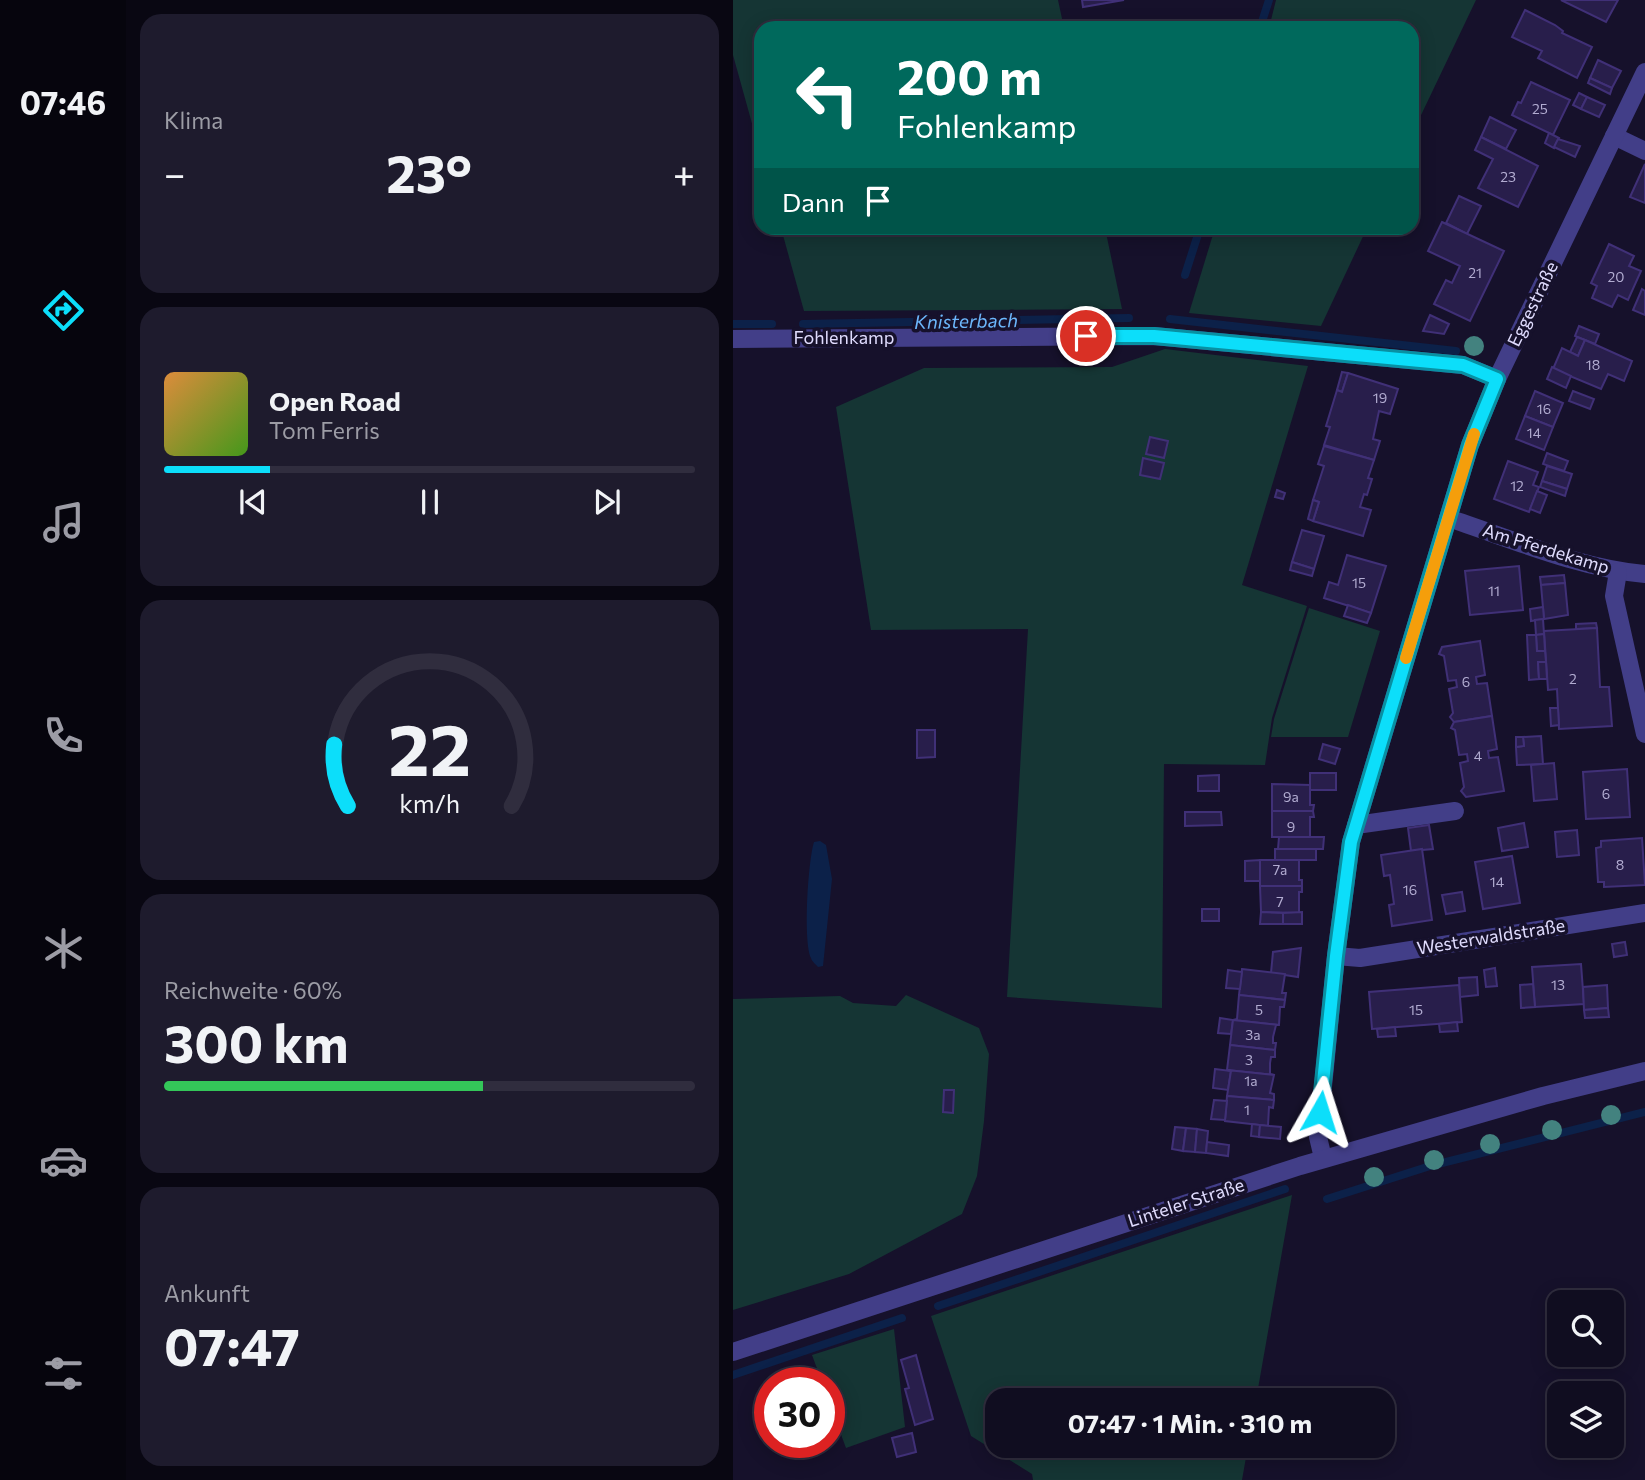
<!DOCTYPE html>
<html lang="de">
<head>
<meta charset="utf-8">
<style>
  body { margin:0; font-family:Commissioner,sans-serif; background:#1e1b2d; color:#f1f3f6; height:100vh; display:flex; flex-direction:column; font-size:26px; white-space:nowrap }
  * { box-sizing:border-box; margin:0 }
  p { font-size:23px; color:#9c9ca5 }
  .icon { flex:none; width:38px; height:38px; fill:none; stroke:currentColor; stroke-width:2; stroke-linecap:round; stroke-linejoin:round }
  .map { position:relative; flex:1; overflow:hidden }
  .side { display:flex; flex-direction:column; gap:14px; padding:14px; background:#090712; width:607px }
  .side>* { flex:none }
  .hud { position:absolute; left:21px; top:21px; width:665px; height:214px; border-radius:21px; box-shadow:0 4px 18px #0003,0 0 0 2px #302d3e; background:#00695c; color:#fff; overflow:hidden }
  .buttons { position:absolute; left:814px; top:1290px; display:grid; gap:14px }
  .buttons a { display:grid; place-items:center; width:77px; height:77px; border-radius:14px; background:#100d20; box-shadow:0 4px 18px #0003,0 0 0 2px #302d3e; font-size:35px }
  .speed { position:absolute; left:21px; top:1367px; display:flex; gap:14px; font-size:35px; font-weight:700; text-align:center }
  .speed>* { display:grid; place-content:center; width:91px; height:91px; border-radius:50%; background:#100d20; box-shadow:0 4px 18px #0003,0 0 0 2px #302d3e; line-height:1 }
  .speed .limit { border:10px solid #d22; background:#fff; color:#111 }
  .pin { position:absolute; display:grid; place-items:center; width:60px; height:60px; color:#fff; margin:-30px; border:4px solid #fff; border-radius:50%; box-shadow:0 2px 7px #0007 }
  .me { position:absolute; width:77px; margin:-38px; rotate:6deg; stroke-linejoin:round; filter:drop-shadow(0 0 5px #0008) }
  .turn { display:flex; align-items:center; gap:24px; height:147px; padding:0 28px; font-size:32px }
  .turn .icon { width:91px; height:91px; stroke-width:2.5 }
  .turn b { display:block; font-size:49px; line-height:60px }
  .then { display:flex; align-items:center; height:66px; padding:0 28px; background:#0003; gap:14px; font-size:26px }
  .big { font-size:52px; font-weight:700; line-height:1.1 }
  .side .card { flex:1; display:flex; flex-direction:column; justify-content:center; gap:10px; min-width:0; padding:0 24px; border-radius:21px; background:#1e1b2d }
  .side .dial { align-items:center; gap:0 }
  .dial svg { height:182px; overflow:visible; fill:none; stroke:#302d3e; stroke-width:7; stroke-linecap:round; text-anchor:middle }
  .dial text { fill:#f1f3f6; stroke:none }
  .song { display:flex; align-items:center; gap:21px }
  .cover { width:84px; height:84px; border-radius:10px; background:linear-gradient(135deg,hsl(30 70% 55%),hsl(100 70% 35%)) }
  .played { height:7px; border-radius:4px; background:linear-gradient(90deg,#0cdefa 20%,#302d3e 20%) }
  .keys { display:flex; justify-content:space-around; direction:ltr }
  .heat { display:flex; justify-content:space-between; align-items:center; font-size:38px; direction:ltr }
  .charge { height:10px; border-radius:5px; background:linear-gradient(90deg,#34c759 60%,#302d3e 0) }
  .trip { position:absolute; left:252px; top:1388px; width:410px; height:70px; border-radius:21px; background:#100d20; box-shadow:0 4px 18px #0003,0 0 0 2px #302d3e; font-weight:700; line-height:70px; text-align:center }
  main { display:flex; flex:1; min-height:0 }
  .dock { display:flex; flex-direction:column; width:126px; justify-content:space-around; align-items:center; background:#06050d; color:#9c9ca5 }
  .dock .icon { width:49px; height:49px }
  .dock .active { color:#0cdefa }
  .dock b { font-size:32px; color:#f1f3f6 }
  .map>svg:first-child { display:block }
  .green { fill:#153534 }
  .water { fill:#0c2149 }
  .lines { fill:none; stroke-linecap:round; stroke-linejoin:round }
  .stream { stroke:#0c2149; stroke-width:8 }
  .building { fill:#281e4b; stroke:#403077; stroke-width:2 }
  .minor { stroke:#423e88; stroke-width:18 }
  .tree { fill:#43827f }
  .route-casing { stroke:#0890a2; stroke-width:18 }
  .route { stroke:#0cdefa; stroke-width:12 }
  .slow { stroke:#f59e0b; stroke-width:12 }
  .labels { text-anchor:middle; stroke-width:7; stroke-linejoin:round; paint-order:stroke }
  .number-label { font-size:14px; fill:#b2acd1 }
  .street-label { font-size:18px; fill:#e0dcfe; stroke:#16112b }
  .water-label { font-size:19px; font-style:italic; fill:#6cb7fc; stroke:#16112b }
</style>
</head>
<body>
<main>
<nav class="dock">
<b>07:46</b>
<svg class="icon active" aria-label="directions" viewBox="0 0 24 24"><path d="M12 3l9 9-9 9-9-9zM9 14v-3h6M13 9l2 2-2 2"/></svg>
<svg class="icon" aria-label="music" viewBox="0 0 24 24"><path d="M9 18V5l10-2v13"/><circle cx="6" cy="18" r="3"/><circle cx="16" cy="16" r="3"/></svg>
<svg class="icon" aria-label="phone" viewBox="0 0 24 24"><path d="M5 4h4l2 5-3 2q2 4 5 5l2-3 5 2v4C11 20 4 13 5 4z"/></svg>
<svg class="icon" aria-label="climate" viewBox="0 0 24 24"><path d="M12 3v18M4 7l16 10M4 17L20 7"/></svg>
<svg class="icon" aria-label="car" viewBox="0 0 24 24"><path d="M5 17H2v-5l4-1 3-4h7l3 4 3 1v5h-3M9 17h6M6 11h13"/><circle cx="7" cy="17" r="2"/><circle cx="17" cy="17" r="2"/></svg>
<svg class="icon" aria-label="filters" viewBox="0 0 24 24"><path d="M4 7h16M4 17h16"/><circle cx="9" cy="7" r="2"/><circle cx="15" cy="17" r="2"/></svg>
</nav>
<section class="side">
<div class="card"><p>Klima</p>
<div class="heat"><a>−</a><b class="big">23°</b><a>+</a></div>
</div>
<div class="card">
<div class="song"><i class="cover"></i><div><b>Open Road</b><p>Tom Ferris</p></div></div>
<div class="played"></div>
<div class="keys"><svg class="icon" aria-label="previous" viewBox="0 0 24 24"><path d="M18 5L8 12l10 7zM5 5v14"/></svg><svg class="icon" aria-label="pause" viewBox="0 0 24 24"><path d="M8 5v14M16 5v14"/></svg><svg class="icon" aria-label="next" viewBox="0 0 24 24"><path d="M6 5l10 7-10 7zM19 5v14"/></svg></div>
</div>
<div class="card dial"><svg viewBox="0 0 100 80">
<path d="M14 69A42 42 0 1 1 86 69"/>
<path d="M14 69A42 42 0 0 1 8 42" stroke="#0cdefa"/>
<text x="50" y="56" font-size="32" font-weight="700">22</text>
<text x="50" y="72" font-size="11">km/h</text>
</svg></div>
<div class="card"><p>Reichweite · 60%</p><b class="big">300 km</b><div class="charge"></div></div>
<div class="card"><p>Ankunft</p><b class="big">07:47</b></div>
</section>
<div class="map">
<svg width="912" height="1480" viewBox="0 0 912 1480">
  <rect width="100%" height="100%" fill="#16112b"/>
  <g class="green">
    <path d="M0 0H325L331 28H28V156L0 55Z"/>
    <path d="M543 0H743L679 134V28H536Z"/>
    <path d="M48 228H372L389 309 71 311Z"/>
    <path d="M482 228H634L588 326 456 313Z"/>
    <path d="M432 349 575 366 509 585 574 606 539 718 532 765 431 764 429 1008 274 997 295 629 138 630 103 407 191 368 379 367Z"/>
    <path d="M576 608 647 631 615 737H538L541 719Z"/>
    <path d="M173 995 246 1028 256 1054 251 1121 244 1176 229 1214 116 1274 0 1310V999L107 996 120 1003 163 1006Z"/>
    <path d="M559 1195 523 1400H264V1446H515L509 1480H300L299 1474 238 1436 198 1316Z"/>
    <path d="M161 1329 172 1427 113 1448 96 1402V1382H89L79 1355Z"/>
  </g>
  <path class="water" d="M87 841 93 845 99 879 90 966 85 967C83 964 79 962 78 958 70 941 75 861 81 842Z"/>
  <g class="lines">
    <g class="stream">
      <path d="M527 28 536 0"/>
      <path d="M452 275 467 228"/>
      <path d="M437 319 723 351"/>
      <path d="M0 324H39"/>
      <path d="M70 324 396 318"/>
      <path d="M594 1199 697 1166 912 1112"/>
      <path d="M205 1306 552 1189"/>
      <path d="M0 1375 169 1318"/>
    </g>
  </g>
  <g class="building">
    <path d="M349 0H391L350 7Z"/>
    <path d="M828 0H885L873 22Z"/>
    <path d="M792 10 822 25 830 31 829 33 859 47 844 78 805 58 809 51 779 37Z"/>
    <path d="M865 60 888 71 879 88 857 78Z"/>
    <path d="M857 78 879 88 877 94 855 83Z"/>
    <path d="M798 82 837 100 820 135 779 115 785 102 788 103Z"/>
    <path d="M846 93 854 97 848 109 840 105Z"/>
    <path d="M854 97 872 105 866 117 848 109Z"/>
    <path d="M757 117 783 130 773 149 748 137Z"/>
    <path d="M816 133 826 138 821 148 812 143Z"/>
    <path d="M748 137 805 166 785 207 745 188 760 159 742 150Z"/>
    <path d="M825 139 847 146 842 157 821 147Z"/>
    <path d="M912 164V203L897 197Z"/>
    <path d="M726 196 748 206 734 234 713 223Z"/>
    <path d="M709 222 771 251 737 321 701 304 713 280 719 283 727 266 695 251Z"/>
    <path d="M876 244 901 256 896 266 908 271 895 300 885 295 879 307 859 298 864 286 858 283Z"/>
    <path d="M909 289 912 291V315L900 310Z"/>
    <path d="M697 315 716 324 711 334 690 331Z"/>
    <path d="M846 326 866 334 862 344 842 336Z"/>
    <path d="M844 337 852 340 845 356 837 352Z"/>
    <path d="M852 340 899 361 891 381 875 374 868 389 820 369 829 348 845 356Z"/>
    <path d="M819 367 838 376 833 388 814 379Z"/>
    <path d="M609 372 615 373 609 392 604 390Z"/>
    <path d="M615 373 665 389 657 414 646 411 640 439 647 441 641 460 591 445 597 427 593 426 604 390 609 392Z"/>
    <path d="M802 391 830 403 820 427 792 416Z"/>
    <path d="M840 391 861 399 857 409 836 401Z"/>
    <path d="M792 416 820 427 811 450 783 439Z"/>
    <path d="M417 437 435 441 431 458 413 454Z"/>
    <path d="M591 446 641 460 635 478 639 479 634 495 631 494 627 507 638 510 630 536 580 521 586 502 580 500 591 466 585 464Z"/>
    <path d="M814 453 835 461 831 471 810 464Z"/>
    <path d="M410 458 431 463 427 479 407 475Z"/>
    <path d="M775 461 805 472 800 485 806 487 796 512 761 499Z"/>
    <path d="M814 466 839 474 834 489 809 481Z"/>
    <path d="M809 481 834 489 832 496 807 487Z"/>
    <path d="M544 490 552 493 550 499 542 497Z"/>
    <path d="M804 491 814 495 807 513 797 509Z"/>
    <path d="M580 500 586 502 580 521 575 519Z"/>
    <path d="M569 530 591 536 581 569 559 562Z"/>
    <path d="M614 555 653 566 638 613 591 598 596 582 605 585Z"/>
    <path d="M559 562 581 569 579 576 557 570Z"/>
    <path d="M786 566 790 610 737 615 732 571Z"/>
    <path d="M831 575 832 583 808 585 807 577Z"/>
    <path d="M832 583 835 615 811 619 808 585Z"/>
    <path d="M615 605 638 613 634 623 611 616Z"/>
    <path d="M810 607 811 619 798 621 797 609Z"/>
    <path d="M810 619 811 634 803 635 802 620Z"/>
    <path d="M863 623 864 628 843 629V624Z"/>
    <path d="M864 628 867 687H876L879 726 826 729 824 689 815 690 811 631Z"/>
    <path d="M811 634 812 651H804L803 635Z"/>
    <path d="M794 635H803L804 651H812L813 662H805L806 679 796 680Z"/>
    <path d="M747 641 752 675 743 677 744 684 754 683 759 716 721 722 717 717 720 713 716 689 724 687 723 680 715 681 711 656 706 654 709 647Z"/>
    <path d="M805 662H813L814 679H806Z"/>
    <path d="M817 708H825L826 725 818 726Z"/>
    <path d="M759 716 764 749 755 751 756 758 765 757 771 791 733 797 728 791 731 787 727 763 735 761 734 754 726 755 722 730 718 728 721 722Z"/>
    <path d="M184 730H202V757L184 758Z"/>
    <path d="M808 736 810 764 784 765 783 747 791 746 790 737Z"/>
    <path d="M783 737H790L791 746 783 747Z"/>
    <path d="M590 744 607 749 602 764 586 759Z"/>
    <path d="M821 763 824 799 801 801 798 765Z"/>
    <path d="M894 769 897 817 853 819 850 772Z"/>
    <rect x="577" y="773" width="26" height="17"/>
    <path d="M486 775V791H465V776Z"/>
    <path d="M539 784 577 785V805H581L580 811H539Z"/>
    <path d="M539 811H580L581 817H577V837H539Z"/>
    <path d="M452 812H488L489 825 452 826Z"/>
    <path d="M791 823 795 847 769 851 765 828Z"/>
    <path d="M696 825 700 849 678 851 675 828Z"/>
    <path d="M844 830 846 855 824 857 822 832Z"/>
    <path d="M546 837H591L590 849H545Z"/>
    <path d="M909 838 912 885 871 887V882H865L863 848 868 847V841Z"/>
    <rect x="542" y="849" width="41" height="11"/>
    <path d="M689 849 699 920 659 926 656 905 661 904 657 875 651 876 648 855Z"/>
    <path d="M779 856 787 903 750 909 742 862Z"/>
    <path d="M527 860H566V880H569V886H527Z"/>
    <path d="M527 860V881H512V861Z"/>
    <path d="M527 886H569V892H566V913L528 912Z"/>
    <path d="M729 892 732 911 713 914 709 895Z"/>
    <rect x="469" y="909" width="17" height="12"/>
    <path d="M528 912 550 913V924H527Z"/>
    <path d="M569 912V924H550V913Z"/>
    <path d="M892 942 894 955 881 957 879 944Z"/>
    <path d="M568 948 565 977 538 973 540 952Z"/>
    <path d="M848 964 851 1004 802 1007 799 967Z"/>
    <path d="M762 968 764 986 753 987 751 970Z"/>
    <path d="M509 969 552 974 549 993H553L552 1000 506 995Z"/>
    <path d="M495 970 509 972 507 989 493 988Z"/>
    <path d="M744 977 745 995 727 997 726 978Z"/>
    <path d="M800 984 802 1007 788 1008 787 985Z"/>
    <path d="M726 985 729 1022 639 1029 636 992Z"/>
    <path d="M874 985 875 1008 851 1010 850 987Z"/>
    <path d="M506 995 552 1000 551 1007H547L546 1025 500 1020 504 1019Z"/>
    <path d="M875 1008 876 1017 852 1018 851 1010Z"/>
    <path d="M487 1018 500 1020 498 1034 485 1033Z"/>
    <path d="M500 1020 546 1025H543L540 1037V1043H543L542 1050 497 1045Z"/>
    <path d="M724 1022 725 1031 707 1032 706 1024Z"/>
    <path d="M662 1027 663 1036 645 1037 644 1029Z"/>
    <path d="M497 1045 542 1050V1057H538L537 1063V1074L541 1075 494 1070Z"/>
    <path d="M482 1069 498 1071 495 1090 480 1088Z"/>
    <path d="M494 1070 541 1075 537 1093 541 1094V1100L494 1096 498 1071Z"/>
    <path d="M211 1090H221L220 1113 210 1112Z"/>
    <path d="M494 1096 541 1100 540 1108 536 1107 535 1126 492 1121Z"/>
    <path d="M481 1100 494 1101 492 1120 478 1119Z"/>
    <path d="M519 1124 527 1125 526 1137 518 1136Z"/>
    <path d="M527 1125 548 1127 547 1139 526 1137Z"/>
    <path d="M442 1127 453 1128 450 1151 439 1149Z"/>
    <path d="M453 1128 464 1129 462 1152 450 1151Z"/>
    <path d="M464 1129 475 1131 473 1153 462 1152Z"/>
    <path d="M474 1142 496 1145 495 1156 473 1153Z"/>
    <path d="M183 1355 200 1419 182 1425 172 1389 176 1388 168 1360Z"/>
    <path d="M179 1433 183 1452 164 1457 159 1438Z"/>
  </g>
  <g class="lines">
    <g class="minor">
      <path d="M881 136 912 151"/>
      <path d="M0 339 421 336 730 365 764 379"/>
      <path d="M715 518C779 539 845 568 912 574"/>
      <path d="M885 572 881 596 912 734"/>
      <path d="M623 825 722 811"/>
      <path d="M603 956 627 958 912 913"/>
      <path d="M590 1158 585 1137 603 956 618 842 737 445 764 379 912 72"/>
      <path d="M0 1352 567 1166 810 1096 912 1071"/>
    </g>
  </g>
  <g class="tree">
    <circle cx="741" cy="346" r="10"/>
    <circle cx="878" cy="1115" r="10"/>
    <circle cx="819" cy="1130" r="10"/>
    <circle cx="757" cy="1144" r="10"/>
    <circle cx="701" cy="1160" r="10"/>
    <circle cx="641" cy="1177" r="10"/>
  </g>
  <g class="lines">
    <g class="route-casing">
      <path id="route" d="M353 336H421L730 365 764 379 737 445 618 842 603 956 587 1112"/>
    </g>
    <use href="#route" class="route"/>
    <path class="slow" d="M673 658 741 434"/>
  </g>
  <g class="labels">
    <g class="number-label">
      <text x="807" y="114">25</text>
      <text x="775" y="182">23</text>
      <text x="742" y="278">21</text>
      <text x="883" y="282">20</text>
      <text x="860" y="370">18</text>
      <text x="647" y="403">19</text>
      <text x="811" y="414">16</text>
      <text x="801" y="438">14</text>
      <text x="784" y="491">12</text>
      <text x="626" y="588">15</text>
      <text x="761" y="596">11</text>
      <text x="840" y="684">2</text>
      <text x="733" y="687">6</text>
      <text x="745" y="761">4</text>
      <text x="873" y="799">6</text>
      <text x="558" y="802">9a</text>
      <text x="558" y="832">9</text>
      <text x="887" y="870">8</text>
      <text x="547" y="875">7a</text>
      <text x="764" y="887">14</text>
      <text x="677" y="895">16</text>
      <text x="547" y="907">7</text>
      <text x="825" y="990">13</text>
      <text x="526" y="1015">5</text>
      <text x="683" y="1015">15</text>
      <text x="520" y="1040">3a</text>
      <text x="516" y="1065">3</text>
      <text x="518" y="1086">1a</text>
      <text x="514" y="1115">1</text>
    </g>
    <g class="street-label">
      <text transform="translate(800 304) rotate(-64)" y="6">Eggestraße</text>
      <text x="111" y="344">Fohlenkamp</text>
      <text transform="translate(813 549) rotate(17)" y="6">Am Pferdekamp</text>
      <text transform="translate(758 937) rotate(-9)" y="6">Westerwaldstraße</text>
      <text transform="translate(453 1203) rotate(-18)" y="6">Linteler Straße</text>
    </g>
    <g class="water-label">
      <text transform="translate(233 321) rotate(-1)" y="7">Knisterbach</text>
    </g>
  </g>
</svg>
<div class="buttons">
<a><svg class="icon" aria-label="search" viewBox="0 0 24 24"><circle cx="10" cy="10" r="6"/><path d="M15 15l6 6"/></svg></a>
<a><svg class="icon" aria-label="layers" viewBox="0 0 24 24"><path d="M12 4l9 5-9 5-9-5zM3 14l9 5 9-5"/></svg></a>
</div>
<div class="speed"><div class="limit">30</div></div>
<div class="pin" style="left:353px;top:336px;background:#d93025"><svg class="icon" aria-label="arrive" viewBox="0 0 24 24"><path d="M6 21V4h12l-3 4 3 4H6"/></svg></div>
<svg class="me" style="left:587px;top:1112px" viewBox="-20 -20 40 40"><path d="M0-17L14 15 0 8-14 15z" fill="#0cdefa" stroke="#fff" stroke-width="4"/></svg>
<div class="trip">07:47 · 1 Min. · 310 m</div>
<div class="hud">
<div class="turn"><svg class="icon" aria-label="left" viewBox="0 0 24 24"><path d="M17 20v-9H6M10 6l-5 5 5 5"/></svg><div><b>200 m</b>Fohlenkamp</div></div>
<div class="then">Dann<svg class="icon" aria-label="arrive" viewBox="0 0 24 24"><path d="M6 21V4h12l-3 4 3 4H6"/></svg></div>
</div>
</div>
</main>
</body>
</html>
